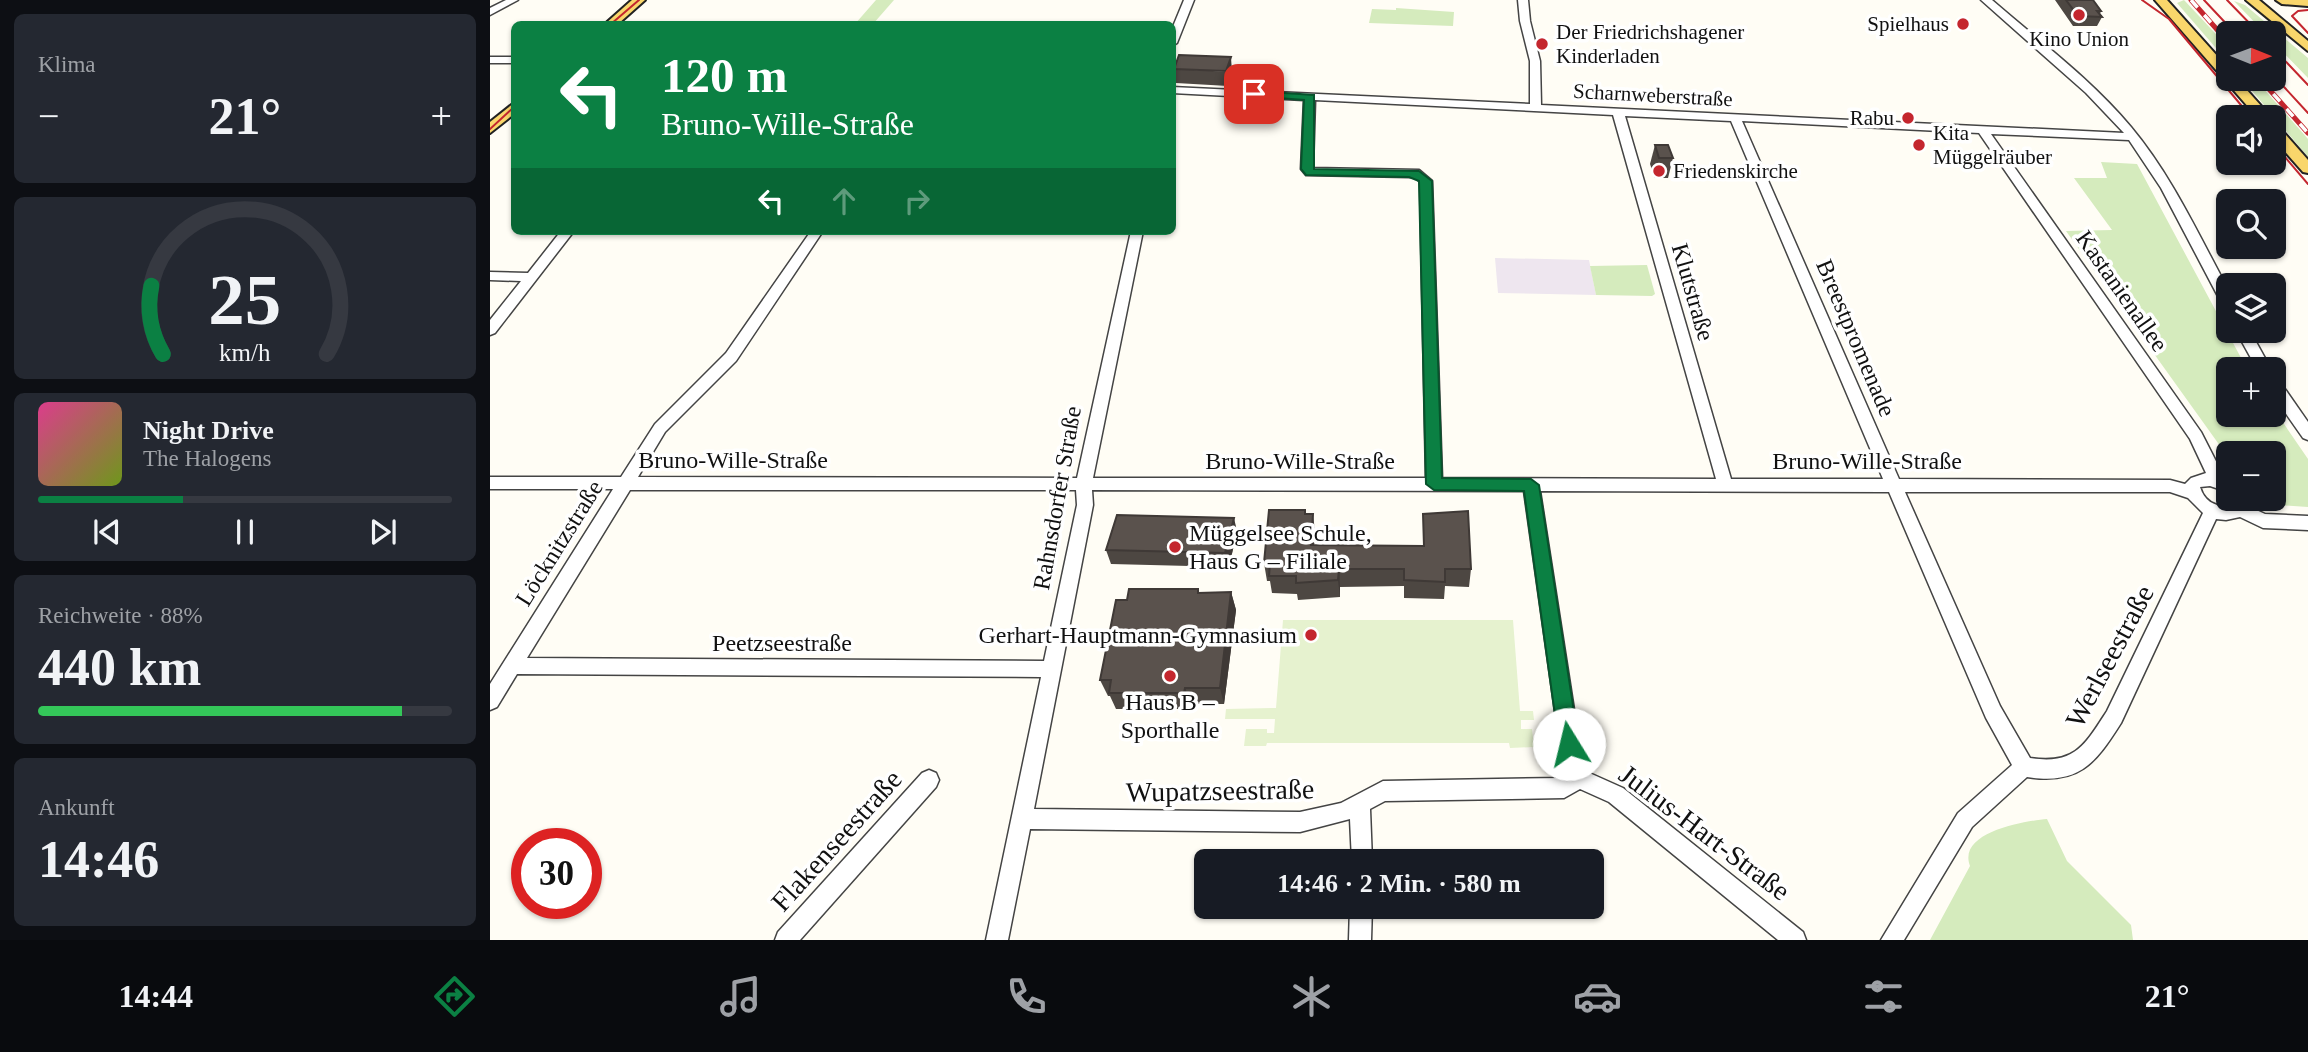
<!DOCTYPE html>
<html lang="de">
<head>
<meta charset="utf-8">
<style>
  body { margin:0; font-family:Georgia,serif; background:#242831; color:#f1f3f6; height:100vh; display:flex; flex-direction:column; font-size:26px; white-space:nowrap }
  * { box-sizing:border-box; margin:0 }
  p { font-size:23px; color:#9ea1a6 }
  .icon { flex:none; width:38px; height:38px; fill:none; stroke:currentColor; stroke-width:2; stroke-linecap:round; stroke-linejoin:round }
  .map { position:relative; flex:1; overflow:hidden }
  .sheet { display:flex; flex-direction:column; gap:14px; padding:14px; background:#0d0f14; width:490px }
  .sheet>* { flex:none }
  .guide { position:absolute; left:21px; top:21px; width:665px; height:214px; border-radius:10px; box-shadow:0 2px 5px #0004; background:#0b8043; color:#fff; overflow:hidden }
  .needle { width:46px; rotate:91deg }
  .buttons { position:absolute; left:1726px; top:21px; display:grid; gap:14px }
  .buttons a { display:grid; place-items:center; width:70px; height:70px; border-radius:10px; background:#171b24; box-shadow:0 2px 5px #0004; font-size:35px }
  .speed { position:absolute; left:21px; top:828px; display:flex; gap:14px; font-size:35px; font-weight:700; text-align:center }
  .speed>* { display:grid; place-content:center; width:91px; height:91px; border-radius:50%; background:#171b24; box-shadow:0 2px 5px #0004; line-height:1 }
  .speed .limit { border:10px solid #d22; background:#fff; color:#111 }
  .pin { position:absolute; display:grid; place-items:center; width:60px; height:60px; color:#fff; margin:-30px; border-radius:14px; box-shadow:0 4px 10px #0006 }
  .me { position:absolute; width:77px; margin:-38px; rotate:351deg; stroke-linejoin:round; filter:drop-shadow(0 0 5px #0008) }
  .turn { display:flex; align-items:center; gap:24px; height:147px; padding:0 35px; font-size:32px }
  .turn .icon { width:91px; height:91px; stroke-width:2.5 }
  .turn b { display:block; font-size:49px; line-height:60px }
  .lanes { display:flex; align-items:center; height:66px; padding:0 35px; background:#0003; justify-content:center; gap:35px; direction:ltr }
  .lanes .off { opacity:.35 }
  .big { font-size:52px; font-weight:700; line-height:1.1 }
  .sheet .widget { flex:1; display:flex; flex-direction:column; justify-content:center; gap:10px; min-width:0; padding:0 24px; border-radius:10px; background:#242831 }
  .sheet .dial { align-items:center; gap:0 }
  .dial svg { height:182px; overflow:visible; fill:none; stroke:#363941; stroke-width:7; stroke-linecap:round; text-anchor:middle }
  .dial text { fill:#f1f3f6; stroke:none }
  .song { display:flex; align-items:center; gap:21px }
  .cover { width:84px; height:84px; border-radius:10px; background:linear-gradient(135deg,hsl(330 70% 55%),hsl(80 70% 35%)) }
  .played { height:7px; border-radius:4px; background:linear-gradient(90deg,#0b8043 35%,#363941 35%) }
  .keys { display:flex; justify-content:space-around; direction:ltr }
  .heat { display:flex; justify-content:space-between; align-items:center; font-size:38px; direction:ltr }
  .charge { height:10px; border-radius:5px; background:linear-gradient(90deg,#34c759 88%,#363941 0) }
  .trip { position:absolute; left:704px; top:849px; width:410px; height:70px; border-radius:10px; background:#171b24; box-shadow:0 2px 5px #0004; font-weight:700; line-height:70px; text-align:center }
  .tabs { display:flex; height:112px; justify-content:space-around; align-items:center; background:#090b0e; color:#9ea1a6 }
  .tabs .icon { width:49px; height:49px }
  .tabs .selected { color:#0b8043 }
  .tabs b { font-size:32px; color:#f1f3f6 }
  main { display:flex; flex:1; min-height:0 }
  .map>svg:first-child { display:block }
  .industrial { fill:#eee6ef }
  .green { fill:#d5ebbd }
  .pitch { fill:#e6f2cf }
  .lines { fill:none; stroke-linecap:round; stroke-linejoin:round }
  .minor-casing { stroke:#444; stroke-width:3 }
  .major-casing { stroke:#222; stroke-width:4 }
  .minor { fill:#fff; fill-rule:evenodd }
  .major { fill:#f9d66b; fill-rule:evenodd }
  .tram { stroke:#c4262e; stroke-width:2 }
  .rail-casing { stroke:#c4262e; stroke-width:5 }
  .rail { stroke:#fff; stroke-width:3.5; stroke-dasharray:10; stroke-linecap:butt }
  .wall { fill:#4d4742 }
  .shaded-wall { fill:#3f3936 }
  .building { fill:#5a524d; stroke:#3f3936; stroke-width:2 }
  .route { fill:#0b8043; stroke:#07532c; stroke-width:2 }
  .poi-dot { fill:#c4262e; stroke:#fff; stroke-width:2.5 }
  .labels { text-anchor:middle; stroke-width:7; stroke-linejoin:round; paint-order:stroke }
  .far-poi-label { font-size:21px; fill:#111; stroke:#fff; text-anchor:start }
  .far-street-label { font-size:21px; fill:#111; stroke:#fff }
  .street-label { font-size:24px; fill:#111; stroke:#fff }
  .poi-label { font-size:24px; fill:#111; stroke:#fff; text-anchor:start }
  .near-street-label { font-size:28px; fill:#111; stroke:#fff }
</style>
</head>
<body>
<main>
<section class="sheet">
<div class="widget"><p>Klima</p>
<div class="heat"><a>−</a><b class="big">21°</b><a>+</a></div>
</div>
<div class="widget dial"><svg viewBox="0 0 100 80">
<path d="M14 69A42 42 0 1 1 86 69"/>
<path d="M14 69A42 42 0 0 1 9 39" stroke="#0b8043"/>
<text x="50" y="56" font-size="32" font-weight="700">25</text>
<text x="50" y="72" font-size="11">km/h</text>
</svg></div>
<div class="widget">
<div class="song"><i class="cover"></i><div><b>Night Drive</b><p>The Halogens</p></div></div>
<div class="played"></div>
<div class="keys"><svg class="icon" aria-label="previous" viewBox="0 0 24 24"><path d="M18 5L8 12l10 7zM5 5v14"/></svg><svg class="icon" aria-label="pause" viewBox="0 0 24 24"><path d="M8 5v14M16 5v14"/></svg><svg class="icon" aria-label="next" viewBox="0 0 24 24"><path d="M6 5l10 7-10 7zM19 5v14"/></svg></div>
</div>
<div class="widget"><p>Reichweite · 88%</p><b class="big">440 km</b><div class="charge"></div></div>
<div class="widget"><p>Ankunft</p><b class="big">14:46</b></div>
</section>
<div class="map">
<svg width="1818" height="940" viewBox="0 0 1818 940">
  <rect width="100%" height="100%" fill="#fffdf5"/>
  <path class="industrial" d="M1005 258 1099 260 1106 295 1008 293Z"/>
  <g class="green">
    <path d="M386 0H404L383 24H365Z"/>
    <path d="M1694 0 1738 47V62L1687 3Z"/>
    <path d="M1744 1 1755 5 1818 58V78L1783 42V33H1775Z"/>
    <path d="M906 8 964 12 963 26 879 23 882 9 906 10Z"/>
    <path d="M1752 79H1765L1818 139V157Z"/>
    <path d="M1611 162 1647 164 1757 369H1738V415H1783V408L1818 459V507L1772 504 1768 499H1783V453H1738V457L1576 231 1622 230 1584 178H1617Z"/>
    <path d="M1157 265 1165 294 1162 296 1106 295 1100 266Z"/>
    <path d="M1557 819 1577 861 1641 925 1643 940H1440L1480 866C1467 832 1535 821 1557 819Z"/>
  </g>
  <path class="pitch" d="M793 620H1023L1030 711H1043L1044 720H1031V729H1042L1044 747 1020 748 1019 743H777L776 746H754L756 729H777V733H784L785 719H735L736 709 786 708Z"/>
  <g class="lines">
    <g class="minor-casing">
      <g id="minor">
        <path d="M16 0H28L0 15V8Z"/>
        <path d="M694 0H704L687 43 682 46V29Z"/>
        <path d="M1028 0H1038L1040 21 1050 61 1051 105 1634 133 1596 93 1491 0H1502C1549 41 1601 79 1641 127 1682 176 1708 234 1738 289V306L1731 302 1671 188 1639 140 1501 134 1711 432 1734 477 1738 479V492L1720 486 1710 487C1716 507 1734 509 1751 503L1775 514 1818 516V530L1773 528 1750 517 1736 520 1726 519 1631 723C1605 764 1589 785 1537 777L1482 827 1414 940H1391L1468 813 1522 765 1496 718 1399 492 1050 491 1092 761 1095 771 1133 788 1313 932 1316 940H1288L1119 802 1090 789 1074 798 895 801 880 809 882 861H862L860 819 810 832 540 829 518 940H496L551 677 27 674 7 707 0 710V684L123 489H0V477H131L165 424 236 353 321 231H333L246 361 175 432 148 477 587 478 641 231H653L603 478H936L930 182 925 177H919L816 175 811 169 814 100 682 93V87L1040 104V61L1030 21ZM825 100 1123 115 1226 479 952 478 942 181 929 170 823 168ZM1135 116 1241 121 1393 479H1241ZM1252 121 1489 133 1700 439 1716 473 1701 478 1695 484 1680 480 1409 479ZM140 490H586L587 505 554 661 37 658ZM602 490 1034 491 1072 761 1077 774 1071 778 893 781 851 803 810 812 544 809 603 505ZM1415 492H1680L1698 498 1713 513 1617 711C1595 745 1585 765 1540 758L1510 706Z"/>
        <rect x="0" y="57" width="24" height="6"/>
        <path d="M71 231H84L5 333 0 335V320L31 281 0 280V272L38 273Z"/>
        <path d="M1746 331H1760L1781 369H1767Z"/>
        <path d="M1783 378 1788 379 1818 422V440L1813 438 1783 395Z"/>
        <path d="M439 770 446 773 449 780 446 787 310 940H285L288 932 432 773Z"/>
        <path d="M860 906H882L881 940H859Z"/>
      </g>
    </g>
    <g class="major-casing">
      <g id="major">
        <path d="M142 0H155L128 24H115Z"/>
        <path d="M1665 0H1677L1738 68V79H1747L1781 117H1767Z"/>
        <path d="M1756 0H1769L1818 41V51Z"/>
        <path d="M1786 0H1818V6L1792 4Z"/>
        <path d="M24 103V114L0 133V122Z"/>
        <path d="M1783 125 1788 126 1818 160V173L1813 172 1783 138Z"/>
      </g>
    </g>
    <use href="#minor" class="minor"/>
    <use href="#major" class="major"/>
    <g class="tram">
      <path d="M1652 0 1679 19 1761 117"/>
      <path d="M1714 0 1745 33"/>
      <path d="M1737 0 1769 33"/>
      <path d="M1818 10 1808 11 1802 16 1818 33"/>
      <path d="M121 24 149 0"/>
      <path d="M1783 48 1818 85"/>
      <path d="M1783 75 1818 113"/>
      <path d="M0 129 24 107"/>
      <path d="M1783 143 1818 184"/>
    </g>
    <g class="rail-casing">
      <g id="rail">
        <path d="M1701 0 1738 42"/>
        <path d="M1770 79 1818 133"/>
      </g>
    </g>
    <use href="#rail" class="rail"/>
  </g>
  <g class="wall">
    <path d="M1565 0H1603L1611 11 1610 14 1612 17 1607 26H1583Z"/>
    <path d="M684 69 742 72 738 86 686 83Z"/>
    <path d="M1165 145 1183 158 1178 178H1165L1160 164Z"/>
    <path d="M815 514 825 532 824 545 933 546V514L981 569 979 587 955 586 954 599 914 598V586L850 587V597L808 600 807 594 782 593 780 581H777L774 563Z"/>
    <path d="M747 531 739 567 621 564 616 550Z"/>
    <path d="M741 592 746 610 734 704H700V709H626L620 696H618L610 680 637 600 709 593Z"/>
  </g>
  <g class="shaded-wall">
    <path d="M741 57 742 72 738 86 736 71Z"/>
    <path d="M823 514 825 532 823 563 821 545Z"/>
    <path d="M744 518 747 531 739 567 735 553Z"/>
    <path d="M849 569 850 587V597L848 580Z"/>
    <path d="M741 592 746 610 734 704 730 688Z"/>
    <path d="M695 688 700 704V709L694 693Z"/>
  </g>
  <g class="building">
    <path d="M1576 0H1603L1611 11H1607L1612 17 1588 16Z"/>
    <path d="M689 55 741 57 736 71 684 69Z"/>
    <path d="M1165 145H1178L1183 158H1169Z"/>
    <path d="M779 510H815V514H823L821 545 934 546 933 514 978 511 981 569H955V582L914 580V569H849L848 580 806 583V576H779L780 563H774Z"/>
    <path d="M627 515 744 518 735 553 616 550Z"/>
    <path d="M639 589H708V593L741 592 730 688H695L694 693H619L621 680H610L626 600H637Z"/>
  </g>
  <path class="route" d="M764 91 824 95V169L929 171 942 181 952 478 1041 479 1049 485 1089 744 1086 750 1079 753 1072 750 1069 744 1034 491 944 490 936 484 929 181 919 177 816 175 811 169 814 100 760 96 758 94Z"/>
  <g class="poi-dot">
    <circle cx="1589" cy="15" r="7"/>
    <circle cx="1473" cy="24" r="7"/>
    <circle cx="1052" cy="44" r="7"/>
    <circle cx="1418" cy="118" r="7"/>
    <circle cx="1429" cy="145" r="7"/>
    <circle cx="1169" cy="171" r="7"/>
    <circle cx="685" cy="547" r="7"/>
    <circle cx="821" cy="635" r="7"/>
    <circle cx="680" cy="676" r="7"/>
  </g>
  <g class="labels">
    <g class="far-poi-label">
      <text x="1459" y="31" text-anchor="end">Spielhaus</text>
      <text x="1066" y="39">Der Friedrichshagener<tspan x="1066" dy="24">Kinderladen</tspan></text>
      <text x="1589" y="46" text-anchor="middle">Kino Union</text>
      <text x="1404" y="125" text-anchor="end">Rabu</text>
      <text x="1443" y="140">Kita<tspan x="1443" dy="24">Müggelräuber</tspan></text>
      <text x="1183" y="178">Friedenskirche</text>
    </g>
    <g class="far-street-label">
      <text transform="translate(1163 95) rotate(3)" y="7">Scharnweberstraße</text>
    </g>
    <g class="street-label">
      <text transform="translate(1632 291) rotate(55)" y="8">Kastanienallee</text>
      <text transform="translate(1203 292) rotate(74)" y="8">Klutstraße</text>
      <text transform="translate(1366 338) rotate(67)" y="8">Breestpromenade</text>
      <text x="243" y="468">Bruno-Wille-Straße</text>
      <text x="810" y="469">Bruno-Wille-Straße</text>
      <text x="1377" y="469">Bruno-Wille-Straße</text>
      <text transform="translate(567 498) rotate(-80)" y="8">Rahnsdorfer Straße</text>
      <text transform="translate(69 543) rotate(-58)" y="8">Löcknitzstraße</text>
      <text x="292" y="651">Peetzseestraße</text>
    </g>
    <g class="poi-label">
      <text x="699" y="541">Müggelsee Schule,<tspan x="699" dy="28">Haus G – Filiale</tspan></text>
      <text x="807" y="643" text-anchor="end">Gerhart-Hauptmann-Gymnasium</text>
      <text x="680" y="710" text-anchor="middle">Haus B –<tspan x="680" dy="28">Sporthalle</tspan></text>
    </g>
    <g class="near-street-label">
      <text transform="translate(1619 656) rotate(-62)" y="10">Werlseestraße</text>
      <text transform="translate(730 790) rotate(-1)" y="10">Wupatzseestraße</text>
      <text transform="translate(1215 832) rotate(37)" y="10">Julius-Hart-Straße</text>
      <text transform="translate(346 840) rotate(-48)" y="10">Flakenseestraße</text>
    </g>
  </g>
</svg>
<div class="buttons">
<a><svg class="needle" viewBox="-14 -14 28 28"><path d="M0-13l5 13h-10z" fill="#e53935"/><path d="M0 13l5-13h-10z" fill="#9ea1a6"/></svg></a>
<a><svg class="icon" aria-label="sound" viewBox="0 0 24 24"><path d="M4 9h4l5-4v14l-5-4H4zM17 9q2 3 0 6"/></svg></a>
<a><svg class="icon" aria-label="search" viewBox="0 0 24 24"><circle cx="10" cy="10" r="6"/><path d="M15 15l6 6"/></svg></a>
<a><svg class="icon" aria-label="layers" viewBox="0 0 24 24"><path d="M12 4l9 5-9 5-9-5zM3 14l9 5 9-5"/></svg></a>
<a>+</a>
<a>−</a>
</div>
<div class="speed"><div class="limit">30</div></div>
<div class="pin" style="left:764px;top:94px;background:#d93025"><svg class="icon" aria-label="arrive" viewBox="0 0 24 24"><path d="M6 21V4h12l-3 4 3 4H6"/></svg></div>
<svg class="me" style="left:1079px;top:744px" viewBox="-20 -20 40 40"><circle r="19" fill="#fff"/><path d="M0-13L10 11 0 6-10 11z" fill="#0b8043"/></svg>
<div class="trip">14:46 · 2 Min. · 580 m</div>
<div class="guide">
<div class="turn"><svg class="icon" aria-label="left" viewBox="0 0 24 24"><path d="M17 20v-9H6M10 6l-5 5 5 5"/></svg><div><b>120 m</b>Bruno-Wille-Straße</div></div>
<div class="lanes"><svg class="icon" aria-label="left" viewBox="0 0 24 24"><path d="M17 20v-9H6M10 6l-5 5 5 5"/></svg><svg class="icon off" aria-label="ahead" viewBox="0 0 24 24"><path d="M12 20V5M6 11l6-6 6 6"/></svg><svg class="icon off" aria-label="right" viewBox="0 0 24 24"><path d="M7 20v-9h11M14 6l5 5-5 5"/></svg></div>
</div>
</div>
</main>
<nav class="tabs">
<b>14:44</b>
<svg class="icon selected" aria-label="directions" viewBox="0 0 24 24"><path d="M12 3l9 9-9 9-9-9zM9 14v-3h6M13 9l2 2-2 2"/></svg>
<svg class="icon" aria-label="music" viewBox="0 0 24 24"><path d="M9 18V5l10-2v13"/><circle cx="6" cy="18" r="3"/><circle cx="16" cy="16" r="3"/></svg>
<svg class="icon" aria-label="phone" viewBox="0 0 24 24"><path d="M5 4h4l2 5-3 2q2 4 5 5l2-3 5 2v4C11 20 4 13 5 4z"/></svg>
<svg class="icon" aria-label="climate" viewBox="0 0 24 24"><path d="M12 3v18M4 7l16 10M4 17L20 7"/></svg>
<svg class="icon" aria-label="car" viewBox="0 0 24 24"><path d="M5 17H2v-5l4-1 3-4h7l3 4 3 1v5h-3M9 17h6M6 11h13"/><circle cx="7" cy="17" r="2"/><circle cx="17" cy="17" r="2"/></svg>
<svg class="icon" aria-label="filters" viewBox="0 0 24 24"><path d="M4 7h16M4 17h16"/><circle cx="9" cy="7" r="2"/><circle cx="15" cy="17" r="2"/></svg>
<b>21°</b>
</nav>
</body>
</html>
